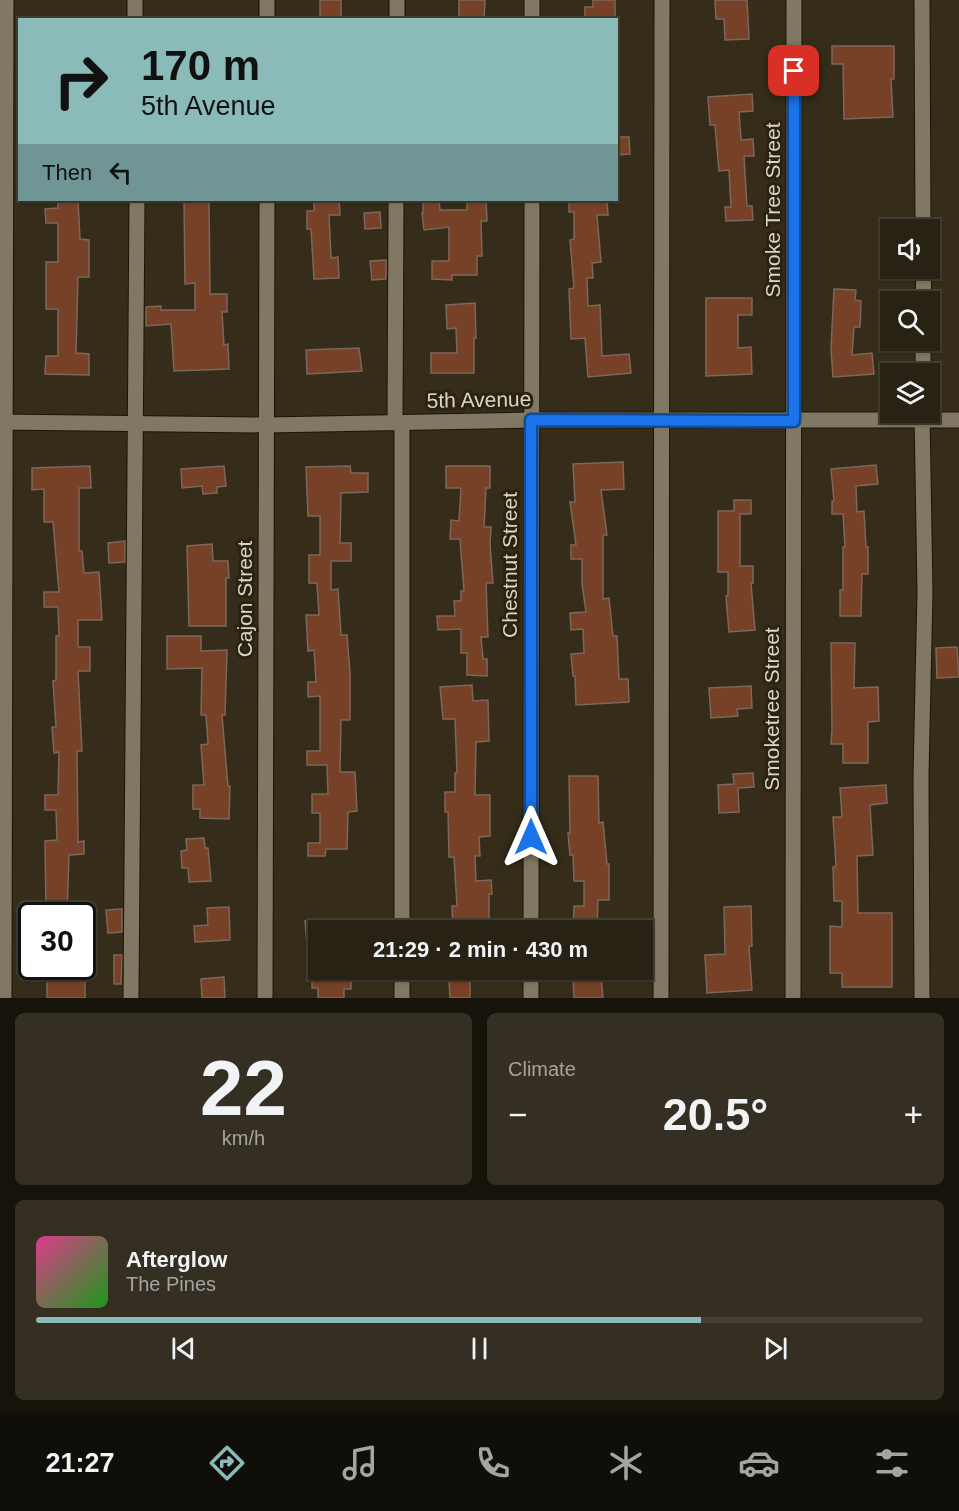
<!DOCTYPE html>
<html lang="en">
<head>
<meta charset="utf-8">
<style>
  body { margin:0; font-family:Arial,sans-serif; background:#342f22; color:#f1f3f6; height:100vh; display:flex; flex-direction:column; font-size:22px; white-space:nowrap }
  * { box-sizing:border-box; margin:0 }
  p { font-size:20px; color:#a5a4a0 }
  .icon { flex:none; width:33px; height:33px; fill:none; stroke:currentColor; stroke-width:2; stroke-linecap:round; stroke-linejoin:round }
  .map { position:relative; height:998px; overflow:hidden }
  .sheet { display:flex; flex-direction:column; gap:15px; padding:15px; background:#16130b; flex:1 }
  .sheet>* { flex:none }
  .hud { position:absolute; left:18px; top:18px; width:600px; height:183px; border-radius:0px; box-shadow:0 2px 4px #0004,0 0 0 2px #443f34; background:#8bbbb9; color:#111; overflow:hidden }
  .controls { position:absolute; left:880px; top:219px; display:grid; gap:12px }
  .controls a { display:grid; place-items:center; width:60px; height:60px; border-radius:0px; background:#282214; box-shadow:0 2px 4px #0004,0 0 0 2px #443f34; font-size:30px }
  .speed { position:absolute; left:18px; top:902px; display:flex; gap:12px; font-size:30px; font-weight:700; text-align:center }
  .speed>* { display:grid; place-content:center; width:78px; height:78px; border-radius:50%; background:#282214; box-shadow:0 2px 4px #0004,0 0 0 2px #443f34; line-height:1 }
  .speed .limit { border:3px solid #111; border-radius:9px; background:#fff; color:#111 }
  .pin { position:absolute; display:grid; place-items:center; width:51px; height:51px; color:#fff; margin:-26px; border-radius:12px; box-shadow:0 3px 9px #0006 }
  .me { position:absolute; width:66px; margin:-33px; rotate:0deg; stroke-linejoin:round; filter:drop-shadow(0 0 4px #0008) }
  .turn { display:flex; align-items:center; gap:21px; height:126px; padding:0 24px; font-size:27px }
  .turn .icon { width:78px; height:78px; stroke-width:2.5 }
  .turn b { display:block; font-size:42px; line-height:51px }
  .then { display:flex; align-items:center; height:57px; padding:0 24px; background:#0003; gap:12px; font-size:22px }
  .big { font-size:45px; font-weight:700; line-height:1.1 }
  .sheet .card { flex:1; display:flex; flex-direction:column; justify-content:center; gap:9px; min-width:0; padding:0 21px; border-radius:9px; background:#342f22 }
  .sheet .dial { align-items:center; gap:0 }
  .dial b { font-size:78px; line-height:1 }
  .song { display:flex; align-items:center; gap:18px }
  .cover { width:72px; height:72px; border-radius:9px; background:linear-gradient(135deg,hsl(330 70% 55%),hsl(120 70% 35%)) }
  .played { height:6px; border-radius:3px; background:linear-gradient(90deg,#8bbbb9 75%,#443f34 75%) }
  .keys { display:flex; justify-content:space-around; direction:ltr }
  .heat { display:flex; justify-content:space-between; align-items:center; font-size:33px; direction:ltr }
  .sheet .tiles { flex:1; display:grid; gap:15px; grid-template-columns:1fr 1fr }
  .card:last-child { grid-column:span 2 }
  .trip { position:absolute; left:308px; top:920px; width:345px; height:60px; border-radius:0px; background:#282214; box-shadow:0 2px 4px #0004,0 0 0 2px #443f34; font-weight:700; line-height:60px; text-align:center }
  .menu { display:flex; height:96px; justify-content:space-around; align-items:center; background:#100e08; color:#a5a4a0 }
  .menu .icon { width:42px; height:42px }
  .menu .current { color:#8bbbb9 }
  .menu b { font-size:27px; color:#f1f3f6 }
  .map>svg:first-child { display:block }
  .building { fill:#764126; stroke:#7d665b; stroke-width:1.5 }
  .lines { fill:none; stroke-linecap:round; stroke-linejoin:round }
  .minor-casing { stroke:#1c1504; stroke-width:17 }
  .minor { stroke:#807862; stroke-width:15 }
  .route-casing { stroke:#114b97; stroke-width:15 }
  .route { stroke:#1a73e8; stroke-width:10 }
  .labels { text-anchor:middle; stroke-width:6; stroke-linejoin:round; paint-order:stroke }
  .street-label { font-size:21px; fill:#dad5ca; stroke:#2b2310 }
</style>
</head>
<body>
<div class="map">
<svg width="959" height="998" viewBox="0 0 959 998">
  <rect width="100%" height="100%" fill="#352d1a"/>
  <g class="building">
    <rect x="320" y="0" width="21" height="20"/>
    <path d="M459 0H485L484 20 459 18Z"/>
    <path d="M593 0H615V20H585V7H593Z"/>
    <path d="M715 0H747L749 39 725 40 724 19H716Z"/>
    <path d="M832 46H894V79H891L893 117 844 119 843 64H832Z"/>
    <path d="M752 94 753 111 739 112 741 140 753 139 754 156H744L747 206H752L753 220 726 221 725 207H731L729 170 719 171 715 125H710L708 97Z"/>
    <path d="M616 137H629L630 154 616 155Z"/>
    <path d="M58 200H78L80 239 89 240V277H78L76 353 89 354V375L45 374 46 356H58V309H46V262H58V223H46L45 209 58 208Z"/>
    <path d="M184 200H209L210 294H227V312H222L224 345 228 344 229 369 174 371 171 324 146 326V307L161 306V310H195V283L185 284Z"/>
    <path d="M314 200H339L340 215H329L331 258 338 257 339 278 314 279 311 229H307V211H314Z"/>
    <path d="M423 200H439L440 210H467V200H486L487 221H481L482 256H477V275H452V280L432 279V261H449V227L424 230 422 213H423Z"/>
    <path d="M569 200H607L608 215H597L601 262 592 263 593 278H587L588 306 600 305 602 356 629 354 631 373 588 377 585 338 571 339 569 289 574 288 570 240 574 239V212H569Z"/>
    <path d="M380 212 381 228 365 229 364 213Z"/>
    <path d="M386 260V279L372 280 370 261Z"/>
    <path d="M834 289 856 290 855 300 861 301 860 327H854L852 355 872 353 874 374 833 377 831 349Z"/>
    <path d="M706 298H752V315H738V348L751 347 752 374 706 376Z"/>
    <path d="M475 303 476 338H474V373H431V353H457L456 328 447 329 446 305Z"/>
    <path d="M359 348 362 371 307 374 306 350Z"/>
    <path d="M623 462 624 489 601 490 607 535H603V599L609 598 613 636H617L619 679H628L629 702 576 705 575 676H573L571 654 584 653 583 629 571 630 570 613 586 612 582 584V559H571V545H576L570 502H575L573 464Z"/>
    <path d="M876 465 878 484 856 486 857 512 864 511 866 547H868V574H862L861 616H840V590H843V547H845L843 514H832V501H834L831 469Z"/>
    <path d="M90 466 91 488H79V551H82L84 573 99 572 102 620H78V647H90V671H78L82 751H77L78 842 84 841V854L69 855 67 915H46L45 841 57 840 56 810H45V795H58L59 752 54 753 52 727H56L53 681 56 680V636H59L58 607H44V592H59L53 522H44V489L32 490V468Z"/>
    <path d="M224 466 226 486 217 487V493L203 494 202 486 182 488 181 469Z"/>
    <path d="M350 466 351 473H368V492L341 493 340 543H351V561H331V590L338 589 341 635H347L350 673V720H341L340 772H355L357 811 348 812 347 849H326L325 856H308V843H320V813H312V794H328L327 765H307V751H320V696L308 697V682H316L314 650 308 651 306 615H319L317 583H309V555H320V516H308L306 467Z"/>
    <path d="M446 466H490V488H486L484 527H491L490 544 493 583H486L488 637H481L483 659H487V676L467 675V653H461V629L438 630 437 616H455L454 601H461V591H464L460 539H450L451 520 459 521 461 488H446Z"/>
    <path d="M734 500H751V514H740V566H753V583H751L755 630 729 632 726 596 728 595V572H718V511H734Z"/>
    <path d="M125 541V562L109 563 108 543Z"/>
    <path d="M212 544 213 561H228L229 578H226V626H189L187 546Z"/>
    <path d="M167 636H201V651L227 650 225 715H222L228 786H230L229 819 200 818V809H193V785H204L201 745 208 744 206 715H201L202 668 167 669Z"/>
    <path d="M831 643H855L854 688 878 687 879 721 868 722V763H843V744H831L832 730Z"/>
    <path d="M957 647 959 677 937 678 936 648Z"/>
    <path d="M472 685 473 701 488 700 489 741 476 742 475 795H490V836L479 837 480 856H475L476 881 491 880 492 894H489V922H473V930H453L452 906H457L454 857H449L448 812H445V792H455V773H457L455 719H443L440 687Z"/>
    <path d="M751 686 752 708 737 709 738 716 711 718 709 688Z"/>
    <path d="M753 773 754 787 738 788 739 812 719 813 718 785 734 784 733 774Z"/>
    <path d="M569 776H598L599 823 603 822 607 864H609V900H598L597 930H573L574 906H584V881H574L573 855H570L568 833H570Z"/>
    <path d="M886 785 887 803 870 805 873 855 857 856 858 913H892V987H842V973H830V926L842 927V901H834L833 867 836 866 833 817H842L840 788Z"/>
    <path d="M204 838 205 848H208L211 881 189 882 188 868H182L181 851 187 850 186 839Z"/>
    <path d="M751 906 752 946H749L752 990 707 993 705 955 725 954 724 907Z"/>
    <path d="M229 907 230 940 195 942 194 926 208 925 207 908Z"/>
    <path d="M122 909V932L108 933 106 910Z"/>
    <path d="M318 920V964L309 965 305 921Z"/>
    <path d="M114 955H122L121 984H114Z"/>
    <path d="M312 969H345V971H351V989H344V998H318V988H312Z"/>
    <rect x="47" y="974" width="38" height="24"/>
    <path d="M601 976 603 998H574L573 978Z"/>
    <path d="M224 977 225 998H202L201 979Z"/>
    <path d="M470 980V998H450L449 981Z"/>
  </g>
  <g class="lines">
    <g class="minor-casing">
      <g id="minor">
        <path d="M135 0V20"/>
        <path d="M922 0 923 230"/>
        <path d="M267 20V0"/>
        <path d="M397 20V0"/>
        <path d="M532 20V0"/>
        <path d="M923 302 924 268"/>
        <path d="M923 374V340"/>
        <path d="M922 412 925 592 921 775 922 998"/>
        <path d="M0 422 267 425 531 420H959"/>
        <path d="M395 423 396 200"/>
        <path d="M402 423V930"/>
        <path d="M531 930 532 200"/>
        <path d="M4 998 6 0"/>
        <path d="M131 998 137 200"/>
        <path d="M265 998 267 200"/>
        <path d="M402 998V969"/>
        <path d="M531 998V969"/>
        <path d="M661 998 662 0"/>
        <path d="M793 998 794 0"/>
      </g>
    </g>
    <use href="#minor" class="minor"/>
  </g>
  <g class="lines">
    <g class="route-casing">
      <path id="route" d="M531 837V420L794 421V71"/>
    </g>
    <use href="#route" class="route"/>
  </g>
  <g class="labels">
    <g class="street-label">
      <text transform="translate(773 210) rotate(-90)" y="7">Smoke Tree Street</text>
      <text transform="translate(479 400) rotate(-1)" y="7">5th Avenue</text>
      <text transform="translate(510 565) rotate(-90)" y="7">Chestnut Street</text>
      <text transform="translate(245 599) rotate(-90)" y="7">Cajon Street</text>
      <text transform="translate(772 709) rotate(-90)" y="7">Smoketree Street</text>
    </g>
  </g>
</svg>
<div class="controls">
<a><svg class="icon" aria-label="sound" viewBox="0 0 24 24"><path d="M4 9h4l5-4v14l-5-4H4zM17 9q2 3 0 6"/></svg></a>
<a><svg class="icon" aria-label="search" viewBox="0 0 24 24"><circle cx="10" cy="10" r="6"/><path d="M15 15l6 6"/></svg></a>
<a><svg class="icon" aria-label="layers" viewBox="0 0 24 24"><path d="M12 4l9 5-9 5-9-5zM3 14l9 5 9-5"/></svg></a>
</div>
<div class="speed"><div class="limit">30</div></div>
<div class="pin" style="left:794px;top:71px;background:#d93025"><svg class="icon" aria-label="arrive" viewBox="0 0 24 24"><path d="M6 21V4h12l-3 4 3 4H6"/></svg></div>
<svg class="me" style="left:531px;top:837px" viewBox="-20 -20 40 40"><path d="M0-17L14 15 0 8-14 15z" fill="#1a73e8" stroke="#fff" stroke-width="4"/></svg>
<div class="trip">21:29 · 2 min · 430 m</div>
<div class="hud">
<div class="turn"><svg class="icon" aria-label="right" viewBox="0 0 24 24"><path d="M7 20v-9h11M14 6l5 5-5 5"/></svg><div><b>170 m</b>5th Avenue</div></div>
<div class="then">Then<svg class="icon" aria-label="left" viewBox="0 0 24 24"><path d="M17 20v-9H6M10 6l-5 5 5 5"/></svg></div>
</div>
</div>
<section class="sheet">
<div class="tiles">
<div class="card dial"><b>22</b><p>km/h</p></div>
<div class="card"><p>Climate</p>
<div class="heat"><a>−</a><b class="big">20.5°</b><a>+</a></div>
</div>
<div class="card">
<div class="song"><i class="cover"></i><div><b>Afterglow</b><p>The Pines</p></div></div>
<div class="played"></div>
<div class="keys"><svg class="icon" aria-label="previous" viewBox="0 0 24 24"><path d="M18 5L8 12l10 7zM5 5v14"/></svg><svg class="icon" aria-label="pause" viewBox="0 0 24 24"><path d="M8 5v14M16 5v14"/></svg><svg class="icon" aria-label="next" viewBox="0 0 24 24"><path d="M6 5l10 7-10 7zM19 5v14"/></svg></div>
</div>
</div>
</section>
<nav class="menu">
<b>21:27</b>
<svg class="icon current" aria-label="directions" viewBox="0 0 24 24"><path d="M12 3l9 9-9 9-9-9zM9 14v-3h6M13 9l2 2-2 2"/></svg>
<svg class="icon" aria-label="music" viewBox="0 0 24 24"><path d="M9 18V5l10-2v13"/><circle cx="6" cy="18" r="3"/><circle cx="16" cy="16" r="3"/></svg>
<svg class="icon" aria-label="phone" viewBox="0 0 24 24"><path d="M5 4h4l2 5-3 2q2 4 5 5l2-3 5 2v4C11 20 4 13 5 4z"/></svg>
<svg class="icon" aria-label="climate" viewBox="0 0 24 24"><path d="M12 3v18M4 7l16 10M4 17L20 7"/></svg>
<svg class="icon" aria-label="car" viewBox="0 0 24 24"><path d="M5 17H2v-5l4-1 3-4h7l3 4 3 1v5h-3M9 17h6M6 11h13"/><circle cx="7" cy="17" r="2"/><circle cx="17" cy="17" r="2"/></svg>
<svg class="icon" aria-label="filters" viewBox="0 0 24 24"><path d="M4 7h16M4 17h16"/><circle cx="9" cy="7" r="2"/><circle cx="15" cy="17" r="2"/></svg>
</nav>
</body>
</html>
